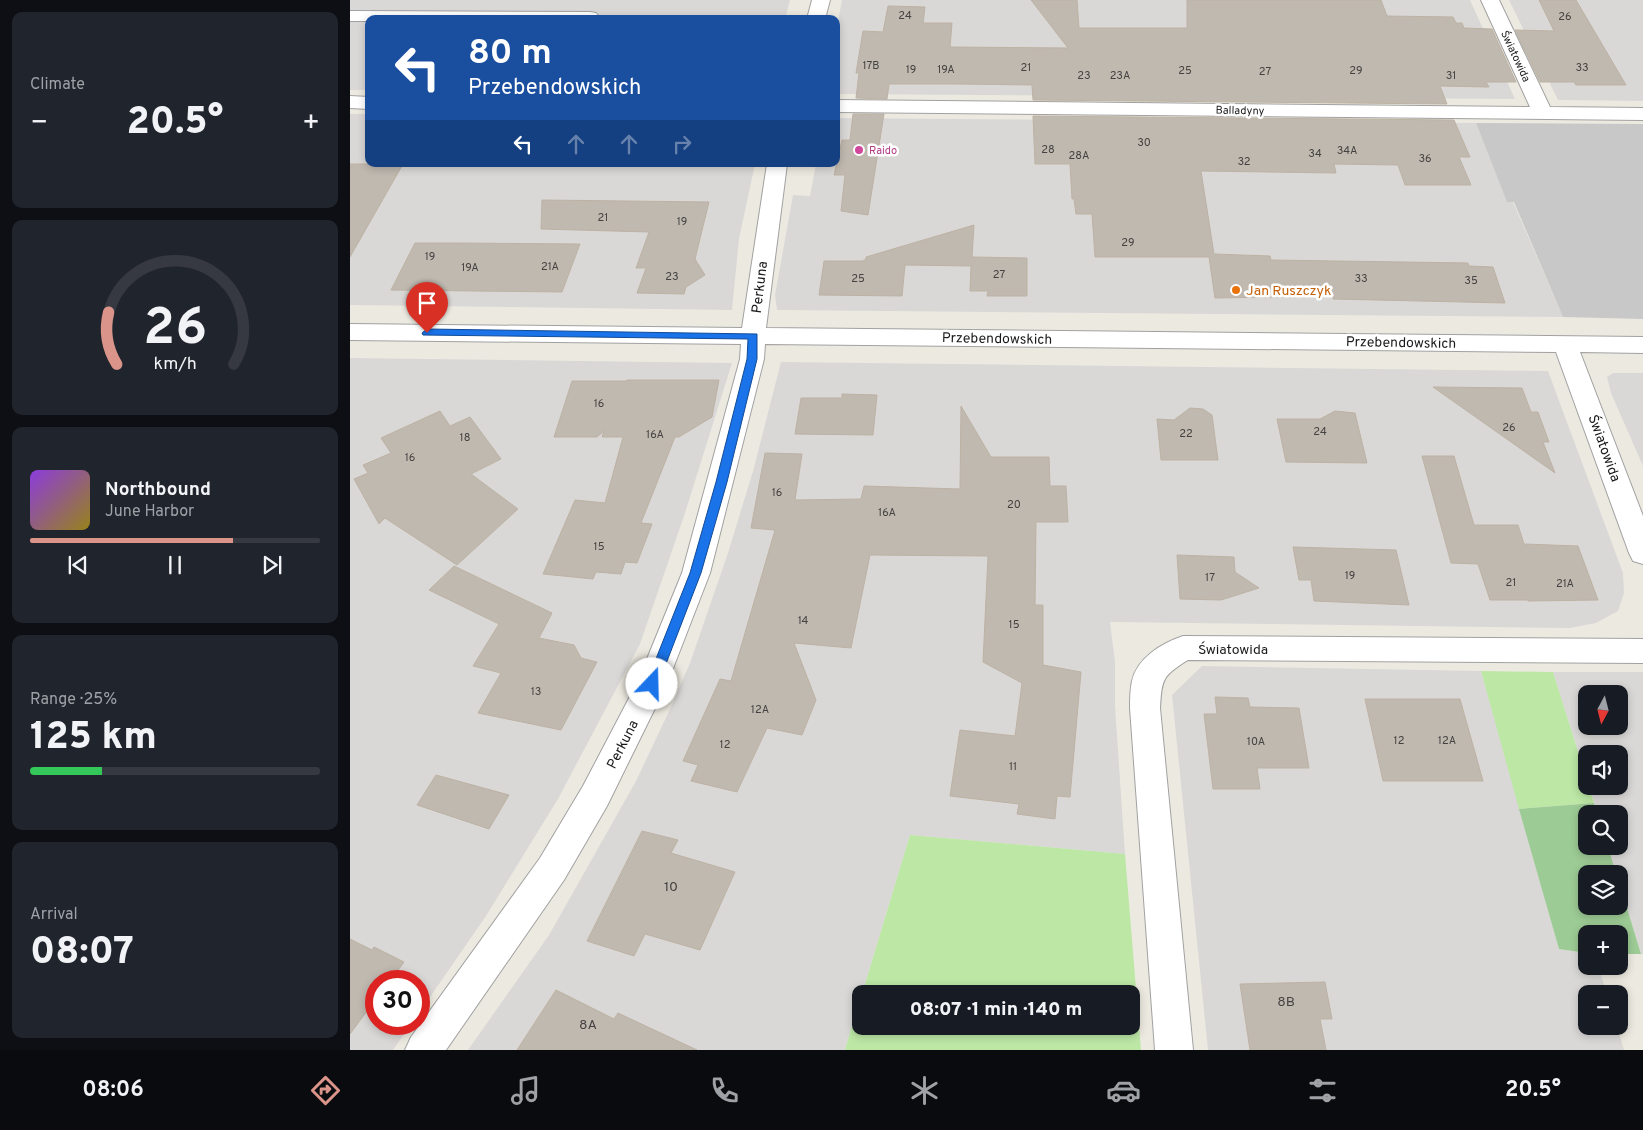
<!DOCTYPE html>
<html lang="en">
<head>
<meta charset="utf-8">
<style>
  body { margin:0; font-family:Overpass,sans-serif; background:#20242c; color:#f1f3f6; height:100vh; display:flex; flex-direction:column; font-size:19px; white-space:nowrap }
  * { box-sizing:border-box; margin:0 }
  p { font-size:16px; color:#9ea1a6 }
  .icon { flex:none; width:28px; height:28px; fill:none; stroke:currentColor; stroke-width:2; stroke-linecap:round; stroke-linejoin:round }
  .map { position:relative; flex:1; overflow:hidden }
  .side { display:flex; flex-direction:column; gap:12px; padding:12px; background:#0d0f14; width:350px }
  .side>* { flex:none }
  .hud { position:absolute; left:15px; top:15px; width:475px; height:152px; border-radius:10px; box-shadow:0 2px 8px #0003; background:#1a4fa0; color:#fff; overflow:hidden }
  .needle { width:32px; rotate:187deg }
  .fabs { position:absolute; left:1228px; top:685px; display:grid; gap:10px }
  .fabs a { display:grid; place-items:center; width:50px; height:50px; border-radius:10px; background:#171b24; box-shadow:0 2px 8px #0003; font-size:25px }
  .speed { position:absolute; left:15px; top:970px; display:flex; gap:10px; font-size:25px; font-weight:700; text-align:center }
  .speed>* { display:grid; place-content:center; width:65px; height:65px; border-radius:50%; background:#171b24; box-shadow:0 2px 8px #0003; line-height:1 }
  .speed .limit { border:8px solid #d22; background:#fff; color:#111 }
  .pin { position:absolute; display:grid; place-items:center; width:42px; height:42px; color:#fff; margin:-51px -21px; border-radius:50% 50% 50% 0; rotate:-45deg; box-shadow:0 0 5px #0007 }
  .pin .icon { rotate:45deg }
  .me { position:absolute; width:55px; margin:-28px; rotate:21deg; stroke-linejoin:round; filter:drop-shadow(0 0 4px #0008) }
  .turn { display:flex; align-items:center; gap:18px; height:105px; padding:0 20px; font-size:22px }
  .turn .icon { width:65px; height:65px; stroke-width:2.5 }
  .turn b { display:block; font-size:35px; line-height:42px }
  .lanes { display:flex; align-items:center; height:48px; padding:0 20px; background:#0003; justify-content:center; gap:25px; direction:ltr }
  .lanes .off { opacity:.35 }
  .big { font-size:38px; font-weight:800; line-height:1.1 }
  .side .widget { flex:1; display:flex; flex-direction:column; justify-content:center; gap:8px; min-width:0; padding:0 18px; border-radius:10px; background:#20242c }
  .side .dial { align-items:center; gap:0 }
  .dial svg { height:130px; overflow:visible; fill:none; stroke:#363941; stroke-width:7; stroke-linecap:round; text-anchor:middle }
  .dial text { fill:#f1f3f6; stroke:none }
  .song { display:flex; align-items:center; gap:15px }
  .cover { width:60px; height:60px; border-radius:8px; background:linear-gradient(135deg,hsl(270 70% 55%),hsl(50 70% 35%)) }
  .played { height:5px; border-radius:2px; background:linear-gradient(90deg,#db9489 70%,#363941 70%) }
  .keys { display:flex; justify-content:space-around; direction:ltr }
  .heat { display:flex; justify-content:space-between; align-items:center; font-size:28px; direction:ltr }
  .charge { height:8px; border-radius:4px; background:linear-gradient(90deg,#34c759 25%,#363941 0) }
  .trip { position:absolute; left:502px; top:985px; width:288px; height:50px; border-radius:10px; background:#171b24; box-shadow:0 2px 8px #0003; font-weight:800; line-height:50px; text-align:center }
  .tab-bar { display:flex; height:80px; justify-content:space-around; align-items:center; background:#090b0e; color:#9ea1a6 }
  .tab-bar .icon { width:35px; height:35px }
  .tab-bar .current { color:#db9489 }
  .tab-bar b { font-size:22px; color:#f1f3f6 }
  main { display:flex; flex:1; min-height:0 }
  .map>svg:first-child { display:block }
  .residential { fill:#d9d8d7; fill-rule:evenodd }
  .religious { fill:#c8c8c8 }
  .grass { fill:#bce7a5 }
  .forest { fill:#9dcb95 }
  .building { fill:#c0b9b0; stroke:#bdb2a3 }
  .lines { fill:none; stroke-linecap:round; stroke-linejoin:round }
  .minor-casing { stroke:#a1a1a1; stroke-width:2 }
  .minor { fill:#fff; fill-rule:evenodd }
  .route { fill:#1a73e8; stroke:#114b97 }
  .hotel-dot { fill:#d1479c; stroke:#fff; stroke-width:2 }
  .food-dot { fill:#e8710a; stroke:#fff; stroke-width:2 }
  .labels { text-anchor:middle; stroke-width:5; stroke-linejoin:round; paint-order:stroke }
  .number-label { font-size:11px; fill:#444240 }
  .far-street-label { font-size:11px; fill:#1a1a1a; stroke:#fff }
  .far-hotel-label { font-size:11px; fill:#b23c85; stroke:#fff; text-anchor:start }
  .street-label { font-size:14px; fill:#1a1a1a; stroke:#fff }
  .food-label { font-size:14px; fill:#c56008; stroke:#fff; text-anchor:start }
  .near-number-label { font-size:14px; fill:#444240 }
</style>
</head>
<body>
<main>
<section class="side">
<div class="widget"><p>Climate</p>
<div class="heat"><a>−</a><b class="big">20.5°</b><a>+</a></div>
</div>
<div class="widget dial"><svg viewBox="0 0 100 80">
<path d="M14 69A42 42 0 1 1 86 69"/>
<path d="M14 69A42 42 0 0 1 9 37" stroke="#db9489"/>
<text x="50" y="56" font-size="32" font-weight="700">26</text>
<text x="50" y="72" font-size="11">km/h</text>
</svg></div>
<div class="widget">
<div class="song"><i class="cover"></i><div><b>Northbound</b><p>June Harbor</p></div></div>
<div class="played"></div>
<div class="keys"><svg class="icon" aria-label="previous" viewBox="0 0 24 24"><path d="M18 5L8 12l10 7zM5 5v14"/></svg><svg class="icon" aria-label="pause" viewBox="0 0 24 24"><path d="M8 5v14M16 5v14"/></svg><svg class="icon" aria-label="next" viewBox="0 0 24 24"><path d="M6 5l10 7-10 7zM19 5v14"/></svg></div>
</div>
<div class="widget"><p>Range · 25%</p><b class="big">125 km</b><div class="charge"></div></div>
<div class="widget"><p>Arrival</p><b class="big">08:07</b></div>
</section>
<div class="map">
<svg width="1293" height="1050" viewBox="0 0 1293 1050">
  <rect width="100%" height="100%" fill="#eceae0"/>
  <g class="residential">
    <path d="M0 0H440L435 19H19V90H0Z"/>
    <path d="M492 0H1120L1165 99 486 94V32Z"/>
    <path d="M1159 0H1293V101L1208 100Z"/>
    <path d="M0 114H19V164H405L389 239 382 310 0 305Z"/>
    <path d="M486 118 1126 123 1157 201 1163 202 1213 317 427 310 425 295 443 195 460 196 466 164H486Z"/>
    <path d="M0 358 382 363 335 513 290 644 208 799 136 916 69 1013V981H26V1024H61L43 1050H0Z"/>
    <path d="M431 362 1198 371 1273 573 1274 593 1268 611 1246 623 1220 628 760 622 765 662V706L775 854 560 835 495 1050H118L199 935 286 781 321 707 340 663 378 553 403 471Z"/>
    <path d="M1263 373H1293V466L1261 393 1257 377Z"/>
    <path d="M852 666 1131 671 1209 949 1236 953V966H1248L1257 994H1236V1026H1267L1274 1050H858L822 695Z"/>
    <path d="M1203 672H1293V954H1291L1269 883V874H1266L1258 846H1269V814H1248L1239 786H1269V754H1236V777ZM1236 694H1269V726H1236Z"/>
  </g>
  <path class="religious" d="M1126 123 1293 124V319L1213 317 1164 202H1157Z"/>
  <g class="grass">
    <path d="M1131 671 1203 672 1236 777V786H1239L1244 803 1169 809Z"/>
    <path d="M560 835 775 854 791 1050H495L511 995V1026H781V994H512Z"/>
  </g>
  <path class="forest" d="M1244 803 1248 814H1236V846H1258L1266 874H1236V906H1269V882L1291 954H1269V934H1236V953L1209 949 1169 809Z"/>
  <g class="building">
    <path d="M681 0H727L729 28H837V0H1031L1037 16 1103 17 1106 23H1112L1114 28 1142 29 1166 82H1136L1139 87 1090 86 1097 104 683 100 682 85 609 84H539L537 99 506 98 509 73H506L513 31 533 32 538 6 575 7 573 23H602L600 47 718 48Z"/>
    <path d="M1189 0H1226L1276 85H1226L1224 82H1190L1165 30 1204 31Z"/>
    <path d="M503 114H534L518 215 491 211 495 175H484L492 140H500Z"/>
    <path d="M683 116 1104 120 1120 157H1109L1121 185H1055L1048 165 984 164 986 173 851 171 864 254 920 256 921 260 1118 263 1119 266 1143 267 1155 303 983 299V296L865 298 859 257H745L742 214H726L724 199H722L720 164H685Z"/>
    <path d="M0 164H53L0 257Z"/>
    <path d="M192 200 359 202 345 259 355 275 336 287 334 294 287 293 296 268H286L299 232 191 229Z"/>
    <path d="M624 225 622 257 677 258V296H637L638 291H620L621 266 555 265 552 296 469 295 474 261H513L516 259V257Z"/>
    <path d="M65 243H108L230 244 212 292 41 290Z"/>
    <path d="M277 380H369L362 417 329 437H325L291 523 302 524 287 563 275 562 271 574 246 572 243 579 193 574 225 500 255 503 273 437H252L254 431 247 437H204L222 381H276Z"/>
    <path d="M1083 387 1172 388 1181 412H1188L1199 442H1193L1205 473Z"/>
    <path d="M492 394 527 395 523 435 445 434 451 398H492Z"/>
    <path d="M611 406 641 457H699L700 486H716L718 522H686L685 605H693V665L731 672 720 797 707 796 705 819 667 814 669 804 600 796 610 730 665 736 672 683 633 662 638 556 520 555 501 648 444 643 466 700 452 735 417 728 387 792 341 781 348 765 333 761 370 679 381 681 425 530 401 528 415 453 452 454 445 500 511 499 514 486 610 489Z"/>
    <path d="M840 408 853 409 862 415 868 460H811L807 419 824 420Z"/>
    <path d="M90 411 100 426 120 417 151 459 121 474 168 509 107 565 35 518 29 524 4 479 18 473 13 465 41 453 31 438Z"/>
    <path d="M985 411 1005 413 1017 463 936 462 927 419H970Z"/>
    <path d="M1072 456H1104L1124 525H1168L1174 544 1228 546 1248 600 1178 601V600H1140L1128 564 1101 563Z"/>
    <path d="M943 547 1046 550 1059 605 964 601 961 580H949Z"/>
    <path d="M827 555 884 557 885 572 909 588 871 600 830 599Z"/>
    <path d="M104 566 202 613 189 638 224 645 231 658 247 662 211 730 128 713 151 673 123 666 149 624 79 590Z"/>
    <path d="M865 697 898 698 900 707 949 708 959 768H907L910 789H863L854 714H867Z"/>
    <path d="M1015 699H1110L1133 781H1033Z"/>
    <path d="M86 775 159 795 139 829 67 805Z"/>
    <path d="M292 831 328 840 321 853 385 872 350 950 295 934 284 956 237 941Z"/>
    <path d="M0 939 22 950 24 947 54 962 40 981H26V999L0 1034Z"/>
    <path d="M975 982 982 1019H970L976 1050H900L890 984Z"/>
    <path d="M206 990 264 1019 268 1013 347 1050H167Z"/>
  </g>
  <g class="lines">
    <g class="minor-casing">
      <g id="minor">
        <path d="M462 0H480L475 19H457Z"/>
        <path d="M1131 0H1149L1200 107 1293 108V120L486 112V100L1180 107Z"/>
        <path d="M0 11 240 12 246 13 249 17 248 19H19V21H0Z"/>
        <path d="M0 96 19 97V109L0 108Z"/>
        <path d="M417 164H437L416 328 1293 337V353L1230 352 1293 516V564L1283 561 1279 553 1206 352 415 344 414 359 360 573 317 684 257 806 214 880 96 1050H55L61 1037 190 858 233 786 288 681 332 573 390 359 391 344 0 340V324L392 328Z"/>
        <path d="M833 636 1293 639V663L838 660C812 676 812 679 810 708L843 1050H805L780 708C780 699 780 689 782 681 787 658 812 643 833 636Z"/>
      </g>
    </g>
    <use href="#minor" class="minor"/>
  </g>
  <path class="route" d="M77 329 407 334V359L377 482 351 573 307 687 302 689 298 687 296 684 340 573 366 482 397 359 398 339 73 335 72 333Z"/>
  <circle class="hotel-dot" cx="509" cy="150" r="5"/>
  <circle class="food-dot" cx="886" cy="290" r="5"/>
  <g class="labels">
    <g class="number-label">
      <text x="555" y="19">24</text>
      <text x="1215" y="20">26</text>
      <text x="521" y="69">17B</text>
      <text x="676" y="71">21</text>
      <text x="1232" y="71">33</text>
      <text x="561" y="73">19</text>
      <text x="596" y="73">19A</text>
      <text x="835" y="74">25</text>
      <text x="1006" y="74">29</text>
      <text x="915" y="75">27</text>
      <text x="734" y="79">23</text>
      <text x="770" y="79">23A</text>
      <text x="1101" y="79">31</text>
      <text x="794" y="146">30</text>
      <text x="698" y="153">28</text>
      <text x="997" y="154">34A</text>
      <text x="965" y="157">34</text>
      <text x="729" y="159">28A</text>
      <text x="1075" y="162">36</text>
      <text x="894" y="165">32</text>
      <text x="253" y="221">21</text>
      <text x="332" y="225">19</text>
      <text x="778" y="246">29</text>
      <text x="80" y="260">19</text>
      <text x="200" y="270">21A</text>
      <text x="120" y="271">19A</text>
      <text x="649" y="278">27</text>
      <text x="322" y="280">23</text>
      <text x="508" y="282">25</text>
      <text x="1011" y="282">33</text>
      <text x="1121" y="284">35</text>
      <text x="249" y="407">16</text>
      <text x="1159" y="431">26</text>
      <text x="970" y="435">24</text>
      <text x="836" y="437">22</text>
      <text x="305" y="438">16A</text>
      <text x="115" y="441">18</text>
      <text x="60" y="461">16</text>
      <text x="427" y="496">16</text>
      <text x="664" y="508">20</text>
      <text x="537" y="516">16A</text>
      <text x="249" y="550">15</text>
      <text x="1000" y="579">19</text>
      <text x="860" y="581">17</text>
      <text x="1161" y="586">21</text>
      <text x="1215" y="587">21A</text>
      <text x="453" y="624">14</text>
      <text x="664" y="628">15</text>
      <text x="186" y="695">13</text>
      <text x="410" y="713">12A</text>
      <text x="1049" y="744">12</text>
      <text x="1097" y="744">12A</text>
      <text x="906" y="745">10A</text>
      <text x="375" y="748">12</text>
      <text x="663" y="770">11</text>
    </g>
    <g class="far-street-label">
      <text transform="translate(1166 56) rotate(65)" y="4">Światowida</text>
      <text transform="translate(890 110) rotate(1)" y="4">Balladyny</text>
    </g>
    <g class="far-hotel-label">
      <text x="519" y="154">Raido</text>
    </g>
    <g class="street-label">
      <text transform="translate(409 287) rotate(-83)" y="5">Perkuna</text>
      <text transform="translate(647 338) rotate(1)" y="5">Przebendowskich</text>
      <text transform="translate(1051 342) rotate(1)" y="5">Przebendowskich</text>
      <text transform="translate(1255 448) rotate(70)" y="5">Światowida</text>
      <text x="883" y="654">Światowida</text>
      <text transform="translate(272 744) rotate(-63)" y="5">Perkuna</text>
    </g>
    <g class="food-label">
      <text x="896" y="295">Jan Ruszczyk</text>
    </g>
    <g class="near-number-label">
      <text x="321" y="891">10</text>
      <text x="936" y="1006">8B</text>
      <text x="238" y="1029">8A</text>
    </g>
  </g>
</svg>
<div class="fabs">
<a><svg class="needle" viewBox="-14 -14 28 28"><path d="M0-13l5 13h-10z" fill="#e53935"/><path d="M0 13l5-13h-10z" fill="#9ea1a6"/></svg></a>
<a><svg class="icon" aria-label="sound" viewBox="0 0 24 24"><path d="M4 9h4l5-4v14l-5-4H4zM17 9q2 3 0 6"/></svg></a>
<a><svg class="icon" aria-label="search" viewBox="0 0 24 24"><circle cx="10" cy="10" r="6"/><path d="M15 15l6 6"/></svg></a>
<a><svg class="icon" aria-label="layers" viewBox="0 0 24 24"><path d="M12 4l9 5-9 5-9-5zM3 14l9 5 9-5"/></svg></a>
<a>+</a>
<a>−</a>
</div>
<div class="speed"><div class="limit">30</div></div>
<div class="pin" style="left:77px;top:333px;background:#d93025"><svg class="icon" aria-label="arrive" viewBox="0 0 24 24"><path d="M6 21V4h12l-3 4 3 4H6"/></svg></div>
<svg class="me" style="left:302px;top:684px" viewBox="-20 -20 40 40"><circle r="19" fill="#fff"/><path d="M0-13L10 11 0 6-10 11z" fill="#1a73e8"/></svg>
<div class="trip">08:07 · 1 min · 140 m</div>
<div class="hud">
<div class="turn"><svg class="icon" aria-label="left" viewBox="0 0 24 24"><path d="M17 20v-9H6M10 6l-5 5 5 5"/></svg><div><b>80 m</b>Przebendowskich</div></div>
<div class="lanes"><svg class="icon" aria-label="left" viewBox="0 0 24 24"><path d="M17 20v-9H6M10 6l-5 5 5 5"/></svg><svg class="icon off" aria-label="ahead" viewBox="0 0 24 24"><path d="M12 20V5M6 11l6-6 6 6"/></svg><svg class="icon off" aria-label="ahead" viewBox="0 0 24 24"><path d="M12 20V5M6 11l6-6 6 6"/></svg><svg class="icon off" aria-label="right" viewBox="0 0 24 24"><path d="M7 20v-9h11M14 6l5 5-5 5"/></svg></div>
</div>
</div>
</main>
<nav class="tab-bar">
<b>08:06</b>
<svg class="icon current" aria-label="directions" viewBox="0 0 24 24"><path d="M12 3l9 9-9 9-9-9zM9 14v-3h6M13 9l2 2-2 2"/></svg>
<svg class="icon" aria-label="music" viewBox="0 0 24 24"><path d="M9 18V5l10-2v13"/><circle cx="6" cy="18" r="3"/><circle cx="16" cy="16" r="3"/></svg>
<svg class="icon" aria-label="phone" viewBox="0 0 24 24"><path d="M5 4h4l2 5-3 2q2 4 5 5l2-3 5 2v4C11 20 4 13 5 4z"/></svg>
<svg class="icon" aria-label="climate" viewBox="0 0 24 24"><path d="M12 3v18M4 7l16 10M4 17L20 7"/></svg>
<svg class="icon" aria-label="car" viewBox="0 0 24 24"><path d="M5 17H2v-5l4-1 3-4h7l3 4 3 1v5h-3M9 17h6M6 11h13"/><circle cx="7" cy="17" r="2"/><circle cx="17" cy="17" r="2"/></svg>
<svg class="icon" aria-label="filters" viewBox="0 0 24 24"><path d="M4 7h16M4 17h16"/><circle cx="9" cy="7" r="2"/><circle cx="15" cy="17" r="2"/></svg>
<b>20.5°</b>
</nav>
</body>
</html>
